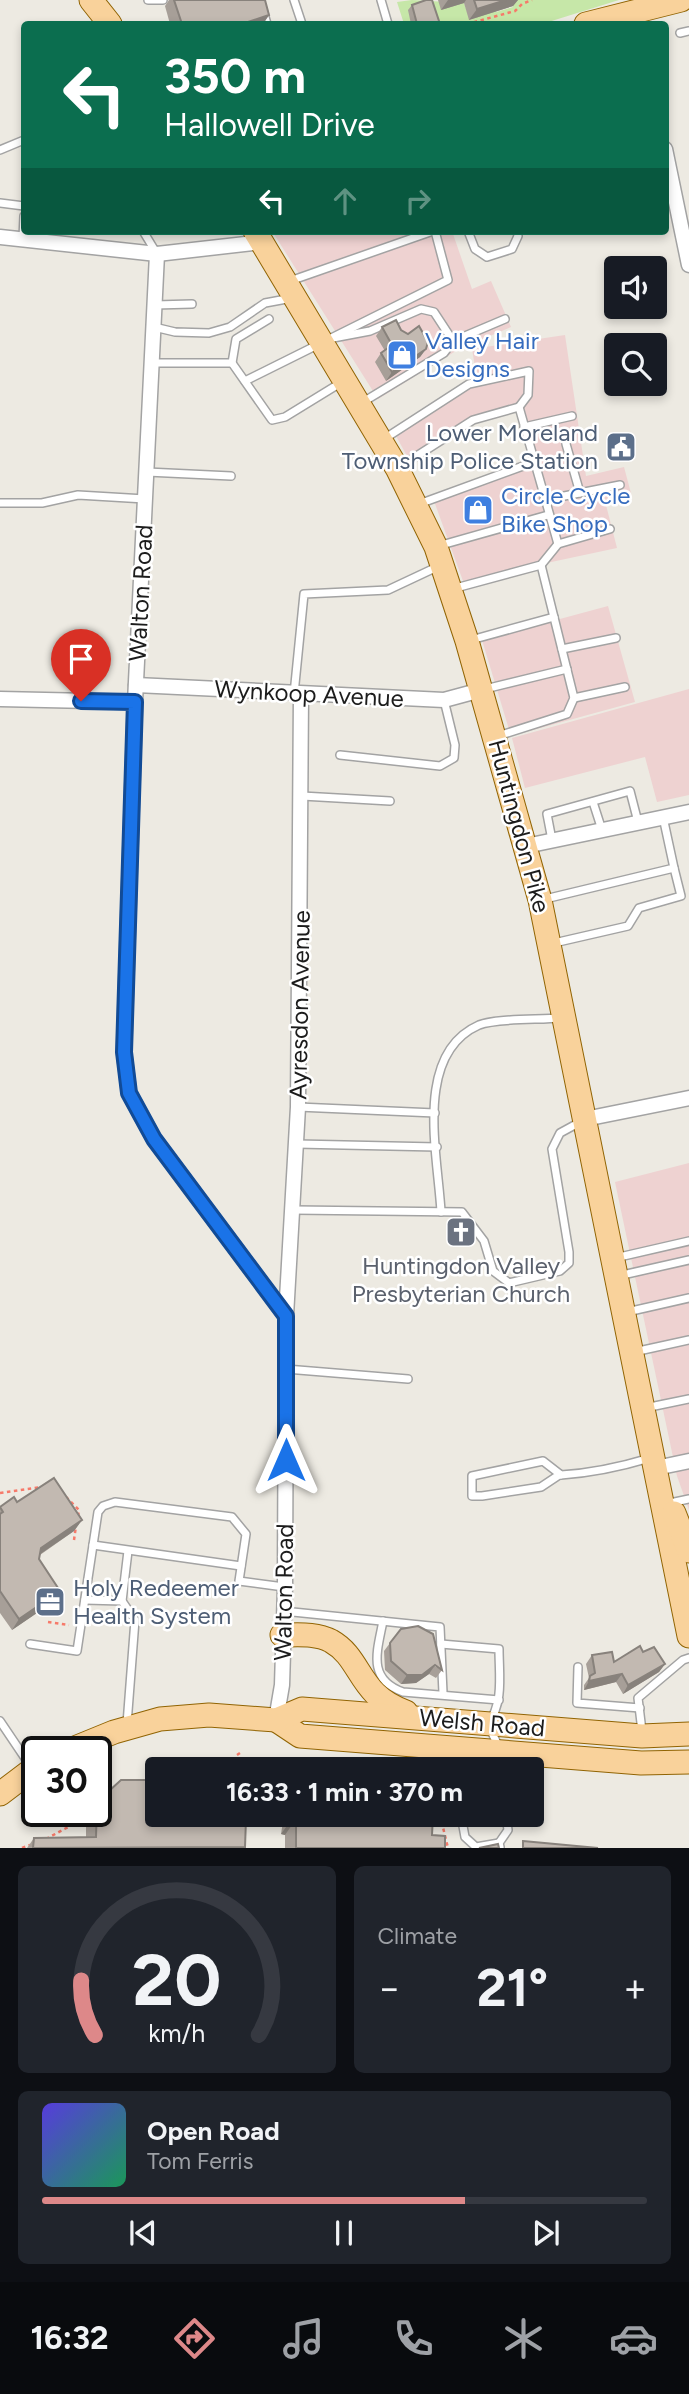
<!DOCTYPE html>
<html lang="en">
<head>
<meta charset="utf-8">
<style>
  body { margin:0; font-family:Figtree,sans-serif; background:#20242c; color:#f1f3f6; height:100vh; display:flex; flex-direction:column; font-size:26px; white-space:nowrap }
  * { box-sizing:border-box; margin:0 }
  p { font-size:23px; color:#9ea1a6 }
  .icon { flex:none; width:38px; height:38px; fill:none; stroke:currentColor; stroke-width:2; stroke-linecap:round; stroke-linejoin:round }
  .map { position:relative; height:1848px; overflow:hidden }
  .side { display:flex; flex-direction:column; gap:18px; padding:18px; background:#0d0f14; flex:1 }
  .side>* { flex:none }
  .guide { position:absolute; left:21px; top:21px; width:648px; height:214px; border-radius:7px; box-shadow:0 4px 10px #0003; background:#0b6e4f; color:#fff; overflow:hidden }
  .buttons { position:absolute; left:604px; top:256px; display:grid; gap:14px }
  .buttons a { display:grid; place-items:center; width:63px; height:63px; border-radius:7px; background:#171b24; box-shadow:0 4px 10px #0003; font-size:35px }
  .speed { position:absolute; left:21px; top:1736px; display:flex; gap:14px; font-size:35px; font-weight:700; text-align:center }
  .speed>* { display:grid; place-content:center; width:91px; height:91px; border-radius:50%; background:#171b24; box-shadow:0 4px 10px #0003; line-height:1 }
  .speed .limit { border:4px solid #111; border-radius:10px; background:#fff; color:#111 }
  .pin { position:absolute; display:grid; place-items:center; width:60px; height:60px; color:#fff; margin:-72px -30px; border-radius:50% 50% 50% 0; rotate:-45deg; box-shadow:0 0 7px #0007 }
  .pin .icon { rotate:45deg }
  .me { position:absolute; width:77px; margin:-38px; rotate:0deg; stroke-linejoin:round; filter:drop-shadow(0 0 5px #0008) }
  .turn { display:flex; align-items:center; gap:24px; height:147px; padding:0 28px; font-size:32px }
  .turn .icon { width:91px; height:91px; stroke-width:2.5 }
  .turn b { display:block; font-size:49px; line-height:60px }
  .lanes { display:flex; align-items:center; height:66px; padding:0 28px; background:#0003; justify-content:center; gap:35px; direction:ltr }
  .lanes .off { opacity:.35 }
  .big { font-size:52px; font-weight:700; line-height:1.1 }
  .side .widget { flex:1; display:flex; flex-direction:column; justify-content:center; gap:10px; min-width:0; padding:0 24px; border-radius:10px; background:#20242c }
  .side .dial { align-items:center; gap:0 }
  .dial svg { height:182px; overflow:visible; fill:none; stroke:#363941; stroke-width:7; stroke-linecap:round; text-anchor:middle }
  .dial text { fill:#f1f3f6; stroke:none }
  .song { display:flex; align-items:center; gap:21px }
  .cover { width:84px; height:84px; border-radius:10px; background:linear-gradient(135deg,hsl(250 70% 55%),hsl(150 70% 35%)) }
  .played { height:7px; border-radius:4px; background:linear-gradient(90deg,#dd8889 70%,#363941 70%) }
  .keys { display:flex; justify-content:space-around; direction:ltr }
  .heat { display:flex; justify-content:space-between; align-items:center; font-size:38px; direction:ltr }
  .side .tiles { flex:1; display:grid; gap:18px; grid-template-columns:1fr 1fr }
  .widget:last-child { grid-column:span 2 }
  .trip { position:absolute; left:145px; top:1757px; width:399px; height:70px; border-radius:7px; background:#171b24; box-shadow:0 4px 10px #0003; font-weight:700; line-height:70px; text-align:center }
  .dock { display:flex; height:112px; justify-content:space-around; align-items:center; background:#090b0e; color:#9ea1a6 }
  .dock .icon { width:49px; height:49px }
  .dock .selected { color:#dd8889 }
  .dock b { font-size:32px; color:#f1f3f6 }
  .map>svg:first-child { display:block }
  .commercial { fill:#eed2d1 }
  .grass { fill:#c6e7a8 }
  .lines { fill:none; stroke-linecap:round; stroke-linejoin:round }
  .service-casing { stroke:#a3a3a3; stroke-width:10 }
  .minor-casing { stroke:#a3a3a3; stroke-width:17 }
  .primary-casing { stroke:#916403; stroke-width:25 }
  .path { stroke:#f67a6a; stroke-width:2.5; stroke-dasharray:3.5 3.5; stroke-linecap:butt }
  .service { stroke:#fff; stroke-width:7 }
  .minor { stroke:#fff; stroke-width:14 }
  .primary { stroke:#f9d29b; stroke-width:23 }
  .wall { fill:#a79f98 }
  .shaded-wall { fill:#88827c }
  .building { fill:#c2b9b1; stroke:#88827c; stroke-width:2 }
  .route-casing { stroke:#114b97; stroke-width:18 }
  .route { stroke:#1a73e8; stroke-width:12 }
  .labels { text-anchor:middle; stroke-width:5; stroke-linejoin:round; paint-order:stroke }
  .shop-label { font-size:24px; fill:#366cbe; stroke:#fff; text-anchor:start }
  .service-label { font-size:24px; fill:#4e5e75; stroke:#fff; text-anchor:end }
  .street-label { font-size:24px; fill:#1c1c1c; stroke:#fff }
  .worship-label { font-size:24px; fill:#5b616d; stroke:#fff }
</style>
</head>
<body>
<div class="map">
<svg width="689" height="1848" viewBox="0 0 689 1848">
  <rect width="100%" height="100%" fill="#edeae2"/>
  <g class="commercial">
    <path d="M272 231H452L472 289 491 281 511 327 459 349 378 399Z"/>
    <path d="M565 335 586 476 624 467 632 497 606 505 617 548 463 581 434 501 537 463 522 407 472 418 408 458 395 434 469 387 478 385 472 349Z"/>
    <path d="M608 606 635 702 511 736 482 640Z"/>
    <path d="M689 689V795L657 802 645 757 525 788 512 738Z"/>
    <path d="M689 1163V1510L677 1476 615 1182Z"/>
  </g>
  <path class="grass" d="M412 0 464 3 470 20 495 9 496 12 513 7 511 0H619L542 24H404L397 2Z"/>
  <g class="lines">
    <g class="service-casing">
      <g id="service">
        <path d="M148 0H163"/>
        <path d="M260 0 267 24"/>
        <path d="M294 0 302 24"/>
        <path d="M381 0 388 24"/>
        <path d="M680 33 689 31"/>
        <path d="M0 150 24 140"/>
        <path d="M0 203 24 206"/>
        <path d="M143 231 157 254"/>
        <path d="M468 231 475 249 487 257 512 249 518 236 517 231"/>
        <path d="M23 238 24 216"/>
        <path d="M287 282 433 231"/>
        <path d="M155 305 192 304"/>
        <path d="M154 327 175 332 209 333 230 327 265 303 292 298"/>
        <path d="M333 338 370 331 421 309 434 312 453 341 444 353 363 402"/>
        <path d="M453 341 505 319"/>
        <path d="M152 363H232L236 339 269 319"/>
        <path d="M232 363 272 420 285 417 342 382"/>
        <path d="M245 381 448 280 435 231"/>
        <path d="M524 427 572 416"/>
        <path d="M384 439 469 384 529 371 528 395 519 407"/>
        <path d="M566 444 580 493"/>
        <path d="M401 466 473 420 519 407 558 544"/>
        <path d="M147 472 231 476"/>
        <path d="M544 500 620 485"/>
        <path d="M0 503H42L78 495 145 499"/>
        <path d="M419 504 534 462"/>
        <path d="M438 546 548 515"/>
        <path d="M452 589 541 565 558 544 610 529"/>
        <path d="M471 640 554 617"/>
        <path d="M562 649 616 638"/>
        <path d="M485 689 567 669"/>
        <path d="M294 694 304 594 388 590 437 567"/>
        <path d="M574 698 625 687"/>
        <path d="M498 736 567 714 574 698 541 565"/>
        <path d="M340 755 440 766 454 758 455 745 444 700"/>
        <path d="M302 796 390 801"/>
        <path d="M593 802 602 830"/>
        <path d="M552 840 547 814 630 791 638 822"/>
        <path d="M545 899 674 868 663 817"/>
        <path d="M554 943 628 926 639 908 681 896 674 868"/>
        <path d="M298 1107 435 1113"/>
        <path d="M297 1144 437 1147"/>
        <path d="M294 1210 462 1212 484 1241 493 1271 509 1283 560 1271 569 1263V1252L552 1149 560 1133 582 1121"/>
        <path d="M441 1212C438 1155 413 1054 479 1025 497 1018 539 1020 560 1018"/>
        <path d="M615 1258 689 1241"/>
        <path d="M618 1276 689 1260"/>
        <path d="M627 1312 689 1298"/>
        <path d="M634 1352 689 1340"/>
        <path d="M286 1369 408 1379"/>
        <path d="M645 1408 689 1399"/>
        <path d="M561 1475 543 1461 472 1476V1496H482L541 1487 559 1475H561C592 1473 620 1467 650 1458"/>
        <path d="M670 1503 689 1499"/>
        <path d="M93 1545 241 1566"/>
        <path d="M85 1600 122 1601 135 1620 127 1724"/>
        <path d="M122 1601 128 1551"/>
        <path d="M283 1611 440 1627 443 1693"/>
        <path d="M383 1621C377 1652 367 1679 403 1692L499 1700"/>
        <path d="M30 1644 77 1651 98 1512 103 1506 115 1502 232 1517 246 1534 239 1581 284 1587"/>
        <path d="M441 1644 499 1649C499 1675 504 1702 488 1724L500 1750 501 1769"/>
        <path d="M578 1667 577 1703 640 1708"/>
        <path d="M0 1721 31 1767"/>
        <path d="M642 1731 638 1698 683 1660 689 1658"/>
        <path d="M450 1751 453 1769"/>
        <path d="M461 1815 465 1837 476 1847 499 1843"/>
        <path d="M500 1847 499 1843 508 1830 506 1815"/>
      </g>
    </g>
    <g class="minor-casing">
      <g id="minor">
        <path d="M665 149 689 265"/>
        <path d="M0 237 157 254 262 242"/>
        <path d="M157 254 135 702 124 1052 129 1093 154 1139 286 1316 285 1587 282 1685 276 1720"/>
        <path d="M136 685 444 700 481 690"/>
        <path d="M0 699 135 702"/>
        <path d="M526 846 689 812"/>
        <path d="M585 1119 689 1098"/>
        <path d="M286 1316 298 1107 301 694"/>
        <path d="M656 1468 689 1461"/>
      </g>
    </g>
    <g class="primary-casing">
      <g id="primary">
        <path d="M91 0 110 24"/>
        <path d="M586 24 681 0"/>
        <path d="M255 231 397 468 436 547 467 641 540 900 689 1636"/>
        <path d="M674 1513 689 1551"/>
        <path d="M282 1635C298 1635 316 1633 331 1641 363 1659 357 1695 406 1712"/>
        <path d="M276 1720 300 1736 641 1763 689 1762"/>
        <path d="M65 1752 114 1732 160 1719 209 1715 276 1720 302 1709 642 1736 689 1734"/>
        <path d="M0 1794 37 1766"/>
      </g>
    </g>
    <g class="path">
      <path d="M467 24 515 11 522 4 532 0"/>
      <path d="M0 1493 41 1487"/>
      <path d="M66 1497 79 1510 78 1516"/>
      <path d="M74 1540 76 1526"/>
      <path d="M48 1622 69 1625"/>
      <path d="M237 1755 240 1753"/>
      <path d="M294 1758 300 1769"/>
      <path d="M223 1769 239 1759"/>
      <path d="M96 1801 113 1789"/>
      <path d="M54 1811 65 1829"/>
      <path d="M440 1815 448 1848"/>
      <path d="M46 1839 70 1826 86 1811"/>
      <path d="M22 1848 30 1845"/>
    </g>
    <use href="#service" class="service"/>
    <use href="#minor" class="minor"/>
    <use href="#primary" class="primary"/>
  </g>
  <g class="wall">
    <path d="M169 0H265L269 15 263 24H170L165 6Z"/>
    <path d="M438 0H518L513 6 469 20 464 3 441 10Z"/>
    <path d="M412 5 440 24H411L408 10Z"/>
    <path d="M382 327 401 330 426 349 420 357 386 381 375 362 381 353 385 351 376 336Z"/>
    <path d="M17 1502 82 1520 74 1531 40 1555 39 1559 60 1591 53 1602 12 1630 0 1613V1507Z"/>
    <path d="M390 1643 442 1670 436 1678 429 1674 416 1683 401 1684 385 1670 384 1651Z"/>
    <path d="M643 1652 665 1664 659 1672 623 1694 616 1682 584 1690V1685L589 1678 586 1664 592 1655 614 1662Z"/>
    <path d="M97 1802 249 1819 246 1824 244 1848H27L34 1838 86 1837V1818L91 1811H96Z"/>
    <path d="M284 1815H433L432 1835 445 1848H285V1835L281 1834Z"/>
  </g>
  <g class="shaded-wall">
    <path d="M448 0H466L464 3 441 10Z"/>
    <path d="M506 0H518L513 6 469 20 477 9Z"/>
    <path d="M269 15 263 24H241Z"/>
    <path d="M426 349 420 357 386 381 392 372Z"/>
    <path d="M82 1520 74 1531 33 1559 41 1548Z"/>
    <path d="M60 1591 53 1602 12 1630 19 1619Z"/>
    <path d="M665 1664 659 1672 623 1694 628 1685Z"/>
    <path d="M435 1665 429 1674 416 1683 401 1684 407 1675Z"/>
    <path d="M622 1674 616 1682 584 1690 589 1681Z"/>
    <path d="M292 1819H296L285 1835 281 1834Z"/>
    <path d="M182 1847H245L181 1848Z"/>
  </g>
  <g class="building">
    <path d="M174 0H265L269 15 242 24H182Z"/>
    <path d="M426 0H432L440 24H417L412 5Z"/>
    <path d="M474 0H506L477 9Z"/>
    <path d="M396 320 401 330 408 334 419 326 428 342 426 349 392 372 381 353 392 345 382 327Z"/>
    <path d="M54 1478 82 1520 41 1548 39 1559 60 1591 19 1619 0 1591V1514L3 1512 0 1507 14 1497 17 1502Z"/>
    <path d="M418 1626 433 1634 442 1670 435 1665 422 1675H407L391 1661 390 1643 401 1629Z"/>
    <path d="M640 1646 643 1652 654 1647 665 1664 628 1685 622 1674 589 1681 590 1676 595 1673 592 1655 612 1652 614 1662Z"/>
    <path d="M214 1765 247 1766V1769H214Z"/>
    <rect x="298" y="1768" width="33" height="1"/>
    <path d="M121 1780H158V1815H249V1819H246L245 1847 33 1848 34 1838 96 1837 97 1802Z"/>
    <path d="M293 1815H433L432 1835 445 1836V1848H296V1819H292Z"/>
    <path d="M523 1841 598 1848H523Z"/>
    <path d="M498 1844 499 1848H479Z"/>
  </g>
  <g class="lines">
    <g class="route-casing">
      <path id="route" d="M81 701 135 702 124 1052 129 1093 154 1139 286 1316V1460"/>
    </g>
    <use href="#route" class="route"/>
  </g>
  <defs>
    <g id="shop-square" transform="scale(1.575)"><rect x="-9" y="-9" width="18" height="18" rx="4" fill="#3f7fe0" stroke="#fff"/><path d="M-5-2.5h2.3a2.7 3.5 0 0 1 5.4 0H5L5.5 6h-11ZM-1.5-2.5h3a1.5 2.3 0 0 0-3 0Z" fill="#fff"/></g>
    <g id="civic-square" transform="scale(1.575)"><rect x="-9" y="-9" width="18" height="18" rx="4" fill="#5c6f8a" stroke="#fff"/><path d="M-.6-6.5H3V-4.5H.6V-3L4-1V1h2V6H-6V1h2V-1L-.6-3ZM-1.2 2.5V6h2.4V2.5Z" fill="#fff"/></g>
    <g id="church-square" transform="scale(1.575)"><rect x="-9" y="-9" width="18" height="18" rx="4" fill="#6b7280" stroke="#fff"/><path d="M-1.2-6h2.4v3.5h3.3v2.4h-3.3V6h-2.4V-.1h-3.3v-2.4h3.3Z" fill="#fff"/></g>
    <g id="office-square" transform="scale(1.575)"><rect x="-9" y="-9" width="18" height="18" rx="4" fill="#5c6f8a" stroke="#fff"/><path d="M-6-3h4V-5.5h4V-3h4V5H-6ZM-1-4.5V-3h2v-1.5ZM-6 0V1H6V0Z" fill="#fff"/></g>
  </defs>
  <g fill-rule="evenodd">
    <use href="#shop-square" x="402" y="355"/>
    <use href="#civic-square" x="621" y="447"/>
    <use href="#shop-square" x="478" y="510"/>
    <use href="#church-square" x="461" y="1232"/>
    <use href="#office-square" x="50" y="1602"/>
  </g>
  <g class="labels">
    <g class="shop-label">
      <text x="425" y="349">Valley Hair<tspan x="425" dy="28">Designs</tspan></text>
      <text x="501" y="504">Circle Cycle<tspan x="501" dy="28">Bike Shop</tspan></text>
    </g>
    <g class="service-label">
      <text x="598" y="441">Lower Moreland<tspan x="598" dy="28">Township Police Station</tspan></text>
      <text x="73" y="1596" text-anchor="start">Holy Redeemer<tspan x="73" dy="28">Health System</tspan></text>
    </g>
    <g class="street-label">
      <text transform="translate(141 593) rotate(-87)" y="8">Walton Road</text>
      <text transform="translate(309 694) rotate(3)" y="8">Wynkoop Avenue</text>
      <text transform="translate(519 826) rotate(75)" y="8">Huntingdon Pike</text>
      <text transform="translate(300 1005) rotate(-89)" y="8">Ayresdon Avenue</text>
      <text transform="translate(284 1592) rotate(-89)" y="8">Walton Road</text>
      <text transform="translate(482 1723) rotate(5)" y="8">Welsh Road</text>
    </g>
    <g class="worship-label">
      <text x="461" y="1274">Huntingdon Valley<tspan x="461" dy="28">Presbyterian Church</tspan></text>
    </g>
  </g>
</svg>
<div class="buttons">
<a><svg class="icon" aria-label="sound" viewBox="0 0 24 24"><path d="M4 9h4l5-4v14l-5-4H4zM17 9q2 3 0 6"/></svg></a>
<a><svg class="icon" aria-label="search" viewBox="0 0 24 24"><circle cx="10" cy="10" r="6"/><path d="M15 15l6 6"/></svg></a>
</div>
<div class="speed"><div class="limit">30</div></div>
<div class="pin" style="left:81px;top:701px;background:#d93025"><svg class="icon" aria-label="arrive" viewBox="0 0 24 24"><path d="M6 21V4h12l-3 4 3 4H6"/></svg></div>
<svg class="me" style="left:286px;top:1460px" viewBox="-20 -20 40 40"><path d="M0-17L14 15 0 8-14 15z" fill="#1a73e8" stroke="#fff" stroke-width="4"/></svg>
<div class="trip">16:33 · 1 min · 370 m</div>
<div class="guide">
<div class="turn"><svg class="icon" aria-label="left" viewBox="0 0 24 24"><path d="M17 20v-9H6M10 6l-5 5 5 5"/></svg><div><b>350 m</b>Hallowell Drive</div></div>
<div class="lanes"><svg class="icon" aria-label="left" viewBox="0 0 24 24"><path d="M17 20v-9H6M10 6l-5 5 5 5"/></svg><svg class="icon off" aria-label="ahead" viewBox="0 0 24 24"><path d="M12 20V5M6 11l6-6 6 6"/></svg><svg class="icon off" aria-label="right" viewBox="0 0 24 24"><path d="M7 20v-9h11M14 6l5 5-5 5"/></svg></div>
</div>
</div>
<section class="side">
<div class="tiles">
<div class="widget dial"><svg viewBox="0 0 100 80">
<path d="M14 69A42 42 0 1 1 86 69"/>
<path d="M14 69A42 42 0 0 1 8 45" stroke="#dd8889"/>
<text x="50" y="56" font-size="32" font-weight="700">20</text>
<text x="50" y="72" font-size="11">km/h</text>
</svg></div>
<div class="widget"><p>Climate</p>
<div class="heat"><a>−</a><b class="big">21°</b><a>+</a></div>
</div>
<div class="widget">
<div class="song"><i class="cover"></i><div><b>Open Road</b><p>Tom Ferris</p></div></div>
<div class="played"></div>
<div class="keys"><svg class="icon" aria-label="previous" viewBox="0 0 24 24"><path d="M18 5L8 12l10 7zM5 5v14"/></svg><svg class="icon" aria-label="pause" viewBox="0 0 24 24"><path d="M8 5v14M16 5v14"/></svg><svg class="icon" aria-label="next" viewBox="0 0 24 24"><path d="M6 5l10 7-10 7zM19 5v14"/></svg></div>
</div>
</div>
</section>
<nav class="dock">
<b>16:32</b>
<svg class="icon selected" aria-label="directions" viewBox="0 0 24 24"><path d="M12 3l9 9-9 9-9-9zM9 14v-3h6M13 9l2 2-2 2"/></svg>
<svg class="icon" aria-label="music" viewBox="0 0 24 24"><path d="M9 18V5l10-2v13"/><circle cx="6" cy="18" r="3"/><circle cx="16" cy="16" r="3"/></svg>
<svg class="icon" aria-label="phone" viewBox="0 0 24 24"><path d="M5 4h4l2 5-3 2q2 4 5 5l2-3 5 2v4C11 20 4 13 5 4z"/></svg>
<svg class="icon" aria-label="climate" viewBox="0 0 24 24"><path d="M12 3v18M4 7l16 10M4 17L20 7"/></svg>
<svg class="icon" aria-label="car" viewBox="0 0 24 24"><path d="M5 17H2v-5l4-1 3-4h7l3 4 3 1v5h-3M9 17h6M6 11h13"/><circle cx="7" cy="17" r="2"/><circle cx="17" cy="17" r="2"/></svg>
</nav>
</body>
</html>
